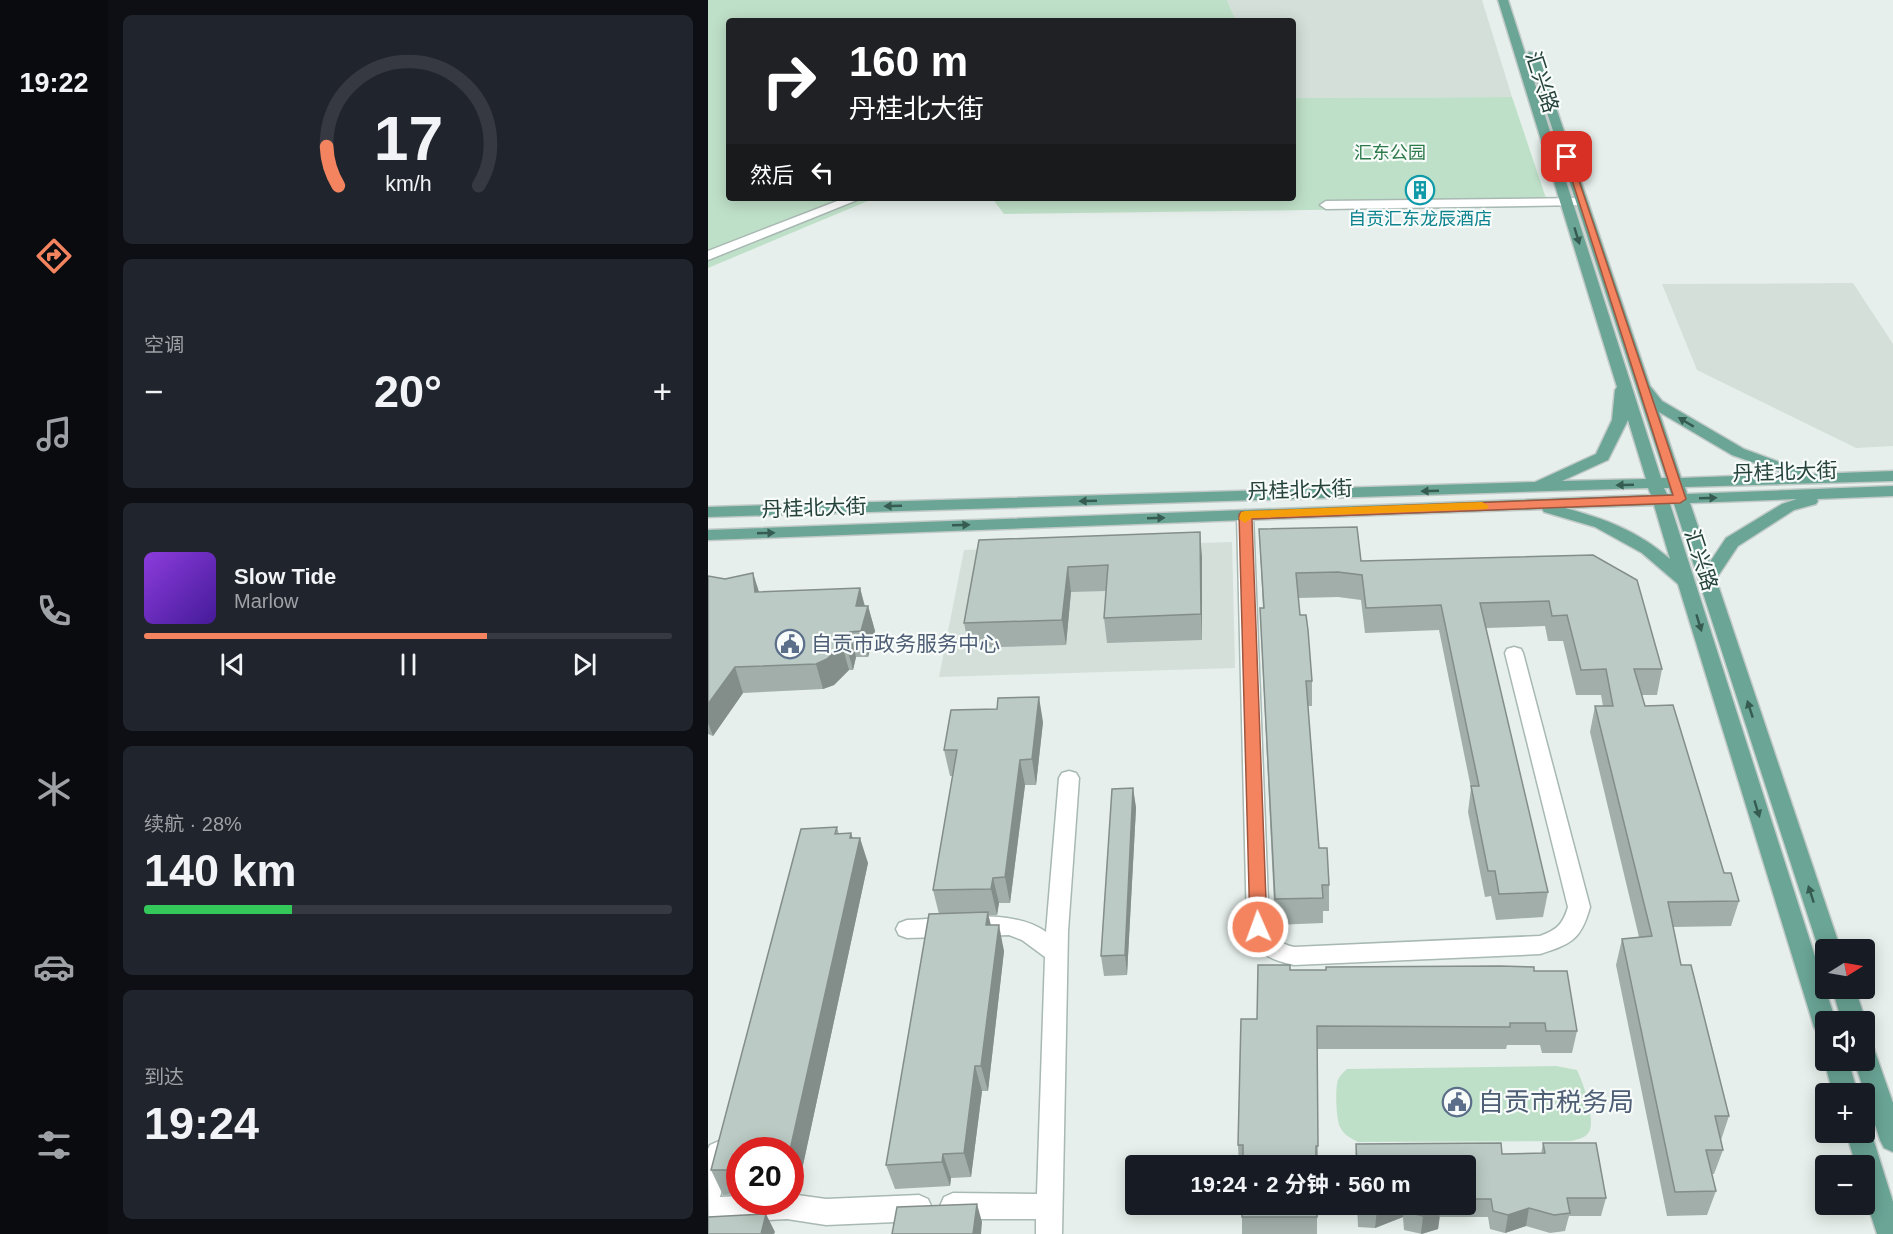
<!DOCTYPE html>
<html lang="zh">
<head>
<meta charset="utf-8">
<style>
  body { margin:0; font-family:Helvetica,"Noto Sans SC",sans-serif; background:#20242c; color:#f1f3f6; height:100vh; display:flex; flex-direction:column; font-size:22px; white-space:nowrap }
  * { box-sizing:border-box; margin:0 }
  p { font-size:20px; color:#9ea1a6 }
  .icon { flex:none; width:33px; height:33px; fill:none; stroke:currentColor; stroke-width:2; stroke-linecap:round; stroke-linejoin:round }
  .map { position:relative; flex:1; overflow:hidden }
  .details { display:flex; flex-direction:column; gap:15px; padding:15px; background:#0d0f14; width:600px }
  .details>* { flex:none }
  .guide { position:absolute; left:18px; top:18px; width:570px; height:183px; border-radius:6px; box-shadow:0 3px 15px #0003; background:#202124; color:#fff; overflow:hidden }
  .needle { width:39px; rotate:79deg }
  .controls { position:absolute; left:1107px; top:939px; display:grid; gap:12px }
  .controls a { display:grid; place-items:center; width:60px; height:60px; border-radius:6px; background:#171b24; box-shadow:0 3px 15px #0003; font-size:30px }
  .speed { position:absolute; left:18px; top:1137px; display:flex; gap:12px; font-size:30px; font-weight:700; text-align:center }
  .speed>* { display:grid; place-content:center; width:78px; height:78px; border-radius:50%; background:#171b24; box-shadow:0 3px 15px #0003; line-height:1 }
  .speed .limit { border:9px solid #d22; background:#fff; color:#111 }
  .pin { position:absolute; display:grid; place-items:center; width:51px; height:51px; color:#fff; margin:-26px; border-radius:12px; box-shadow:0 3px 9px #0006 }
  .me { position:absolute; width:66px; margin:-33px; rotate:358deg; stroke-linejoin:round; filter:drop-shadow(0 0 4px #0008) }
  .turn { display:flex; align-items:center; gap:21px; height:126px; padding:0 24px; font-size:27px }
  .turn .icon { width:78px; height:78px; stroke-width:2.5 }
  .turn b { display:block; font-size:42px; line-height:51px }
  .then { display:flex; align-items:center; height:57px; padding:0 24px; background:#0003; gap:12px; font-size:22px }
  .big { font-size:45px; font-weight:700; line-height:1.1 }
  .details .widget { flex:1; display:flex; flex-direction:column; justify-content:center; gap:9px; min-width:0; padding:0 21px; border-radius:9px; background:#20242c }
  .details .dial { align-items:center; gap:0 }
  .dial svg { height:156px; overflow:visible; fill:none; stroke:#363941; stroke-width:7; stroke-linecap:round; text-anchor:middle }
  .dial text { fill:#f1f3f6; stroke:none }
  .song { display:flex; align-items:center; gap:18px }
  .cover { width:72px; height:72px; border-radius:9px; background:linear-gradient(135deg,hsl(270 70% 55%),hsl(260 70% 35%)) }
  .played { height:6px; border-radius:3px; background:linear-gradient(90deg,#f4845f 65%,#363941 65%) }
  .keys { display:flex; justify-content:space-around; direction:ltr }
  .heat { display:flex; justify-content:space-between; align-items:center; font-size:33px; direction:ltr }
  .charge { height:9px; border-radius:4px; background:linear-gradient(90deg,#34c759 28%,#363941 0) }
  .trip { position:absolute; left:417px; top:1155px; width:351px; height:60px; border-radius:6px; background:#171b24; box-shadow:0 3px 15px #0003; font-weight:700; line-height:60px; text-align:center }
  main { display:flex; flex:1; min-height:0 }
  .menu { display:flex; flex-direction:column; width:108px; justify-content:space-around; align-items:center; background:#090b0e; color:#9ea1a6 }
  .menu .icon { width:42px; height:42px }
  .menu .selected { color:#f4845f }
  .menu b { font-size:27px; color:#f1f3f6 }
  .map>svg:first-child { display:block }
  .built { fill:#d4dfda }
  .green { fill:#bfe0c8 }
  .lines { fill:none; stroke-linecap:round; stroke-linejoin:round }
  .minor-casing { stroke:#a8b8b2; stroke-width:3 }
  .major-casing { stroke:#c2cac8; stroke-width:3 }
  .minor { fill:#fff; fill-rule:evenodd }
  .major { fill:#6aa596; fill-rule:evenodd }
  .wall { fill:#a1aea9 }
  .shaded-wall { fill:#838d89 }
  .building { fill:#bbcac4; stroke:#838d89; stroke-width:1.5 }
  .oneway { fill:#365b51 }
  .route { fill:#f4845f; stroke:#9f563e; stroke-width:1.5 }
  .slow { fill:#f59e0b }
  .labels { text-anchor:middle; stroke-width:4.5; stroke-linejoin:round; paint-order:stroke }
  .far-park-label { font-size:18px; fill:#2d7a4b; stroke:#f7fbf9 }
  .far-culture-label { font-size:18px; fill:#0d838f; stroke:#f7fbf9 }
  .street-label { font-size:21px; fill:#24423a; stroke:#f7fbf9 }
  .service-label { font-size:21px; fill:#4e5e75; stroke:#f7fbf9; text-anchor:start }
  .near-service-label { font-size:26px; fill:#4e5e75; stroke:#f7fbf9; text-anchor:start }
</style>
</head>
<body>
<main>
<nav class="menu">
<b>19:22</b>
<svg class="icon selected" aria-label="directions" viewBox="0 0 24 24"><path d="M12 3l9 9-9 9-9-9zM9 14v-3h6M13 9l2 2-2 2"/></svg>
<svg class="icon" aria-label="music" viewBox="0 0 24 24"><path d="M9 18V5l10-2v13"/><circle cx="6" cy="18" r="3"/><circle cx="16" cy="16" r="3"/></svg>
<svg class="icon" aria-label="phone" viewBox="0 0 24 24"><path d="M5 4h4l2 5-3 2q2 4 5 5l2-3 5 2v4C11 20 4 13 5 4z"/></svg>
<svg class="icon" aria-label="climate" viewBox="0 0 24 24"><path d="M12 3v18M4 7l16 10M4 17L20 7"/></svg>
<svg class="icon" aria-label="car" viewBox="0 0 24 24"><path d="M5 17H2v-5l4-1 3-4h7l3 4 3 1v5h-3M9 17h6M6 11h13"/><circle cx="7" cy="17" r="2"/><circle cx="17" cy="17" r="2"/></svg>
<svg class="icon" aria-label="filters" viewBox="0 0 24 24"><path d="M4 7h16M4 17h16"/><circle cx="9" cy="7" r="2"/><circle cx="15" cy="17" r="2"/></svg>
</nav>
<section class="details">
<div class="widget dial"><svg viewBox="0 0 100 80">
<path d="M14 69A42 42 0 1 1 86 69"/>
<path d="M14 69A42 42 0 0 1 8 49" stroke="#f4845f"/>
<text x="50" y="56" font-size="32" font-weight="700">17</text>
<text x="50" y="72" font-size="11">km/h</text>
</svg></div>
<div class="widget"><p>空调</p>
<div class="heat"><a>−</a><b class="big">20°</b><a>+</a></div>
</div>
<div class="widget">
<div class="song"><i class="cover"></i><div><b>Slow Tide</b><p>Marlow</p></div></div>
<div class="played"></div>
<div class="keys"><svg class="icon" aria-label="previous" viewBox="0 0 24 24"><path d="M18 5L8 12l10 7zM5 5v14"/></svg><svg class="icon" aria-label="pause" viewBox="0 0 24 24"><path d="M8 5v14M16 5v14"/></svg><svg class="icon" aria-label="next" viewBox="0 0 24 24"><path d="M6 5l10 7-10 7zM19 5v14"/></svg></div>
</div>
<div class="widget"><p>续航 · 28%</p><b class="big">140 km</b><div class="charge"></div></div>
<div class="widget"><p>到达</p><b class="big">19:24</b></div>
</section>
<div class="map">
<svg width="1185" height="1234" viewBox="0 0 1185 1234">
  <rect width="100%" height="100%" fill="#e6efeb"/>
  <g class="built">
    <path d="M519 0H774L804 97 585 98V21H528Z"/>
    <path d="M1145 283 1185 344V446L1148 448 989 370 954 284Z"/>
    <path d="M524 542 527 668 231 677 256 550Z"/>
  </g>
  <g class="green">
    <path d="M0 0H519L528 21H21V198H167L0 268Z"/>
    <path d="M804 97 841 207 296 214 284 198H585V98Z"/>
    <path d="M848 1066 869 1070C875 1082 888 1120 881 1132 877 1138 871 1139 864 1141L650 1142C642 1138 636 1135 632 1127 628 1119 627 1088 630 1080 632 1075 636 1072 639 1069Z"/>
  </g>
  <g class="lines">
    <g class="minor-casing">
      <g id="minor">
        <path d="M137 198H154L0 260V251Z"/>
        <path d="M874 198 880 202 878 205 618 209 612 205 618 201Z"/>
        <path d="M537 510 545 515 561 927C567 939 573 944 586 947L832 936C849 930 855 924 860 907L797 653 799 649 806 647 813 649 815 653 882 907C873 940 863 944 832 954L586 965C558 959 550 953 539 927L529 515Z"/>
        <path d="M361 771 368 773 371 778 360 931 354 1234H328V1219H245L236 1215 232 1206 236 1197 245 1193 329 1194 337 957 314 940 301 935 199 938 191 935 188 929 191 923 199 920C240 919 304 907 338 932L351 778 354 773Z"/>
        <path d="M11 1141 20 1145 24 1153 12 1197 32 1196V1202H82V1194L118 1199 211 1195 220 1199 224 1208 220 1217 211 1221 118 1225 79 1219 1 1223 0 1149 2 1145Z"/>
      </g>
    </g>
    <g class="major-casing">
      <g id="major">
        <path d="M790 0H800L953 478H958L820 54 821 52 830 54 942 386 954 401 1036 449 1104 474 1185 471V481L977 487 979 494 1185 486V496L1109 499 1110 501 1108 504 1086 510 1030 546 1008 579 1133 950H1118V958L1114 957 1111 950 966 504H962L1128 1022H1118V1037L1110 1034 1106 1027 970 584 934 553 887 527 836 512 834 509 0 540V530L943 495 940 488 0 517V507L827 482 888 454 904 420 907 390 909 387ZM951 412 1024 455 1078 474 973 478ZM920 420 938 479 854 481 900 460ZM956 488H961L963 494H959ZM1089 499 1074 504 1018 538 1002 562 982 503ZM946 505 962 559C930 531 898 519 857 508Z"/>
        <path d="M1124 988H1147L1158 1022 1156 1025V1022H1134Z"/>
        <path d="M1156 1044 1165 1046 1185 1103V1152L1176 1148 1172 1140 1146 1060H1156Z"/>
        <path d="M1118 1057V1060H1140L1150 1094H1125L1116 1060Z"/>
        <path d="M1156 1123 1163 1132 1185 1202V1234H1169L1156 1194V1166H1148L1138 1132H1156Z"/>
      </g>
    </g>
    <use href="#minor" class="minor"/>
    <use href="#major" class="major"/>
  </g>
  <g class="wall">
    <path d="M551 529 653 561 885 555 954 669 949 695H934L937 706 1016 873 1031 901 1023 926 965 927 973 965 1021 1116 1013 1140 1015 1150 1006 1174H1004L1008 1191 999 1215 959 1216 908 965 914 939 931 937 882 732 887 706H895L893 695H868L855 641H840L837 626 778 628 840 892 835 917 788 920 783 896 777 897 760 812 763 788 731 630 657 633 653 600 630 597 590 598 592 615 604 681V706H600L611 848 621 885V911H615V923L567 925 553 633 552 608H555Z"/>
    <path d="M271 540 494 557V640L399 643 396 618 398 591 363 592 358 645 261 648 256 623Z"/>
    <path d="M0 576 51 592 152 588 157 606H160L167 631 160 657H148L145 670H141L126 685 115 689 35 693 5 736 0 734Z"/>
    <path d="M335 722 328 785H317L302 903H291L289 915H280L283 925 296 951 280 1091H274L263 1177 243 1178 242 1186 187 1189 178 1165 231 914 225 890 245 776H242L236 750Z"/>
    <path d="M425 788 428 808 419 975 396 976 393 956Z"/>
    <path d="M129 827 131 834 145 838 160 863 92 1179H82V1150H32V1194L15 1195 3 1170Z"/>
    <path d="M582 970 826 971 869 1031 864 1053H834L832 1045H799L798 1049H609L610 1166H531L530 1145Z"/>
    <path d="M835 1143 898 1198 893 1216H861L857 1231 842 1233 818 1226 797 1233 782 1229 780 1217H732L730 1229 714 1234 696 1230 695 1217 667 1228 650 1227 649 1204H758V1166H647L648 1144 794 1154H833Z"/>
    <path d="M609 1204V1234H534V1217Z"/>
  </g>
  <g class="shaded-wall">
    <path d="M492 532 494 557V640L493 614Z"/>
    <path d="M360 567 363 592 358 645 354 620Z"/>
    <path d="M45 573 53 598 47 592Z"/>
    <path d="M152 588 158 612 160 606 167 631 160 657 148 606Z"/>
    <path d="M142 632 148 657 145 670 138 644Z"/>
    <path d="M134 645 141 670 126 685 115 689 108 664Z"/>
    <path d="M27 667 35 693 5 736 0 723V704Z"/>
    <path d="M331 697 335 722 328 785 324 759Z"/>
    <path d="M312 760 317 785 302 903 297 877Z"/>
    <path d="M425 788 428 808 419 975 417 955Z"/>
    <path d="M143 833 149 851 152 838 160 863 92 1179 82 1157V1150Z"/>
    <path d="M285 878 291 903 289 915 283 889Z"/>
    <path d="M280 912 285 938 278 925Z"/>
    <path d="M291 925 296 951 280 1091 273 1066Z"/>
    <path d="M267 1066 274 1091 263 1177 256 1153Z"/>
    <path d="M235 1154 243 1178 242 1186 234 1162Z"/>
    <path d="M269 1204 274 1222 273 1234H265Z"/>
    <path d="M682 1204H696L695 1217 667 1228 669 1210Z"/>
    <path d="M821 1208 818 1226 797 1233 800 1215Z"/>
    <path d="M732 1211 730 1229 713 1234 715 1216Z"/>
    <path d="M58 1214 67 1232 66 1234H53Z"/>
  </g>
  <g class="building">
    <path d="M649 527 653 561 885 555 929 580 954 669H926L937 706 965 705 1016 873H1023L1031 901 960 902 973 965H983L1021 1116H1007L1015 1150H998L1008 1191 967 1192 914 939 944 936 887 706H905L898 669 873 670 859 615 844 616 841 601 772 603 840 892 791 894 787 871H780L763 786H771L733 605 658 608 654 575 630 572 588 573 592 615H598L600 630 604 681H598L611 848H619L621 885H614L615 898 567 899 552 608H556L551 529Z"/>
    <path d="M492 532 493 614 396 618 400 565 360 567 354 620 256 623 271 540Z"/>
    <path d="M45 573 47 592 152 588 148 606H160L153 631 142 632 138 644 134 645 119 659 108 664 27 667 0 704V576L17 579Z"/>
    <path d="M331 697 324 759 312 760 297 877 285 878 283 889 225 890 249 750H236L243 710 289 709 290 698Z"/>
    <path d="M425 788 417 955 393 956 404 789Z"/>
    <path d="M129 827 127 834 143 833 142 838H152L82 1150H32V1172L22 1173 20 1170H3L93 829Z"/>
    <path d="M280 912 278 925H291L273 1066H267L256 1153 235 1154 234 1162 178 1165 221 914Z"/>
    <path d="M550 965H582V970H618V967L792 966 826 967V971H859L869 1031H838L837 1023H802V1027L609 1026 610 1146H608V1166H535V1145H530L533 1019H549Z"/>
    <path d="M793 1143 794 1154 837 1153 835 1143H888L898 1198H859L862 1213 846 1215 821 1208 800 1215 785 1211 783 1199H758V1166H649L648 1144Z"/>
    <path d="M269 1204 265 1234H184L189 1207Z"/>
    <rect x="534" y="1204" width="75" height="13"/>
    <path d="M651 1204H682L669 1210 651 1208Z"/>
    <path d="M697 1204H732V1211L715 1216 698 1212Z"/>
    <path d="M58 1214 53 1234H0V1217Z"/>
  </g>
  <defs><path id="oneway-solid" d="M-6-.8H1V-3.2L6.5 0L1 3.2V.8H-6Z" transform="scale(1.5)"/></defs>
  <g class="oneway">
    <use href="#oneway-solid" transform="translate(869 236) rotate(73)"/>
    <use href="#oneway-solid" transform="translate(978 422) rotate(-149)"/>
    <use href="#oneway-solid" transform="translate(917 485) rotate(178)"/>
    <use href="#oneway-solid" transform="translate(722 491) rotate(178)"/>
    <use href="#oneway-solid" transform="translate(1000 498) rotate(-2)"/>
    <use href="#oneway-solid" transform="translate(380 501) rotate(178)"/>
    <use href="#oneway-solid" transform="translate(185 506) rotate(178)"/>
    <use href="#oneway-solid" transform="translate(448 518) rotate(-2)"/>
    <use href="#oneway-solid" transform="translate(253 525) rotate(-2)"/>
    <use href="#oneway-solid" transform="translate(58 533) rotate(-2)"/>
    <use href="#oneway-solid" transform="translate(991 623) rotate(73)"/>
    <use href="#oneway-solid" transform="translate(1042 709) rotate(-108)"/>
    <use href="#oneway-solid" transform="translate(1049 809) rotate(73)"/>
    <use href="#oneway-solid" transform="translate(1103 894) rotate(-108)"/>
  </g>
  <path class="route" d="M856 155 863 157 978 499 972 503 544 519 559 927 556 932 550 934 544 932 542 927 531 515 533 512 965 495Z"/>
  <path class="slow" d="M774 502 781 506 779 509 544 518 537 523 531 519 533 512 537 511Z"/>
  <defs>
    <g id="building-ring" transform="scale(1.5)"><circle r="9.5" fill="#f7fbf9" stroke="#0f9aa8" stroke-width="1.5"/><path d="M-4-6H4V6H1V3H-1V6H-4ZM-2.5-4.3h1.7v1.8h-1.7ZM.8-4.3h1.7v1.8H.8ZM-2.5-1h1.7V.8h-1.7ZM.8-1h1.7V.8H.8Z" fill="#0f9aa8"/></g>
    <g id="civic-ring" transform="scale(1.5)"><circle r="9.5" fill="#f7fbf9" stroke="#5c6f8a" stroke-width="1.5"/><path d="M-.6-6.5H3V-4.5H.6V-3L4-1V1h2V6H-6V1h2V-1L-.6-3ZM-1.2 2.5V6h2.4V2.5Z" fill="#5c6f8a"/></g>
  </defs>
  <g fill-rule="evenodd">
    <use href="#building-ring" x="712" y="190"/>
    <use href="#civic-ring" x="82" y="644"/>
    <use href="#civic-ring" x="749" y="1102"/>
  </g>
  <g class="labels">
    <g class="far-park-label">
      <text x="682" y="159">汇东公园</text>
    </g>
    <g class="far-culture-label">
      <text x="712" y="225">自贡汇东龙辰酒店</text>
    </g>
    <g class="street-label">
      <text transform="translate(834 82) rotate(72)" y="7">汇兴路</text>
      <text transform="translate(1077 472) rotate(-2)" y="7">丹桂北大街</text>
      <text transform="translate(592 490) rotate(-2)" y="7">丹桂北大街</text>
      <text transform="translate(106 508) rotate(-2)" y="7">丹桂北大街</text>
      <text transform="translate(993 560) rotate(72)" y="7">汇兴路</text>
    </g>
    <g class="service-label">
      <text x="103" y="651">自贡市政务服务中心</text>
    </g>
    <g class="near-service-label">
      <text x="770" y="1111">自贡市税务局</text>
    </g>
  </g>
</svg>
<div class="controls">
<a><svg class="needle" viewBox="-14 -14 28 28"><path d="M0-13l5 13h-10z" fill="#e53935"/><path d="M0 13l5-13h-10z" fill="#9ea1a6"/></svg></a>
<a><svg class="icon" aria-label="sound" viewBox="0 0 24 24"><path d="M4 9h4l5-4v14l-5-4H4zM17 9q2 3 0 6"/></svg></a>
<a>+</a>
<a>−</a>
</div>
<div class="speed"><div class="limit">20</div></div>
<div class="pin" style="left:859px;top:157px;background:#d93025"><svg class="icon" aria-label="arrive" viewBox="0 0 24 24"><path d="M6 21V4h12l-3 4 3 4H6"/></svg></div>
<svg class="me" style="left:550px;top:927px" viewBox="-20 -20 40 40"><circle r="17" fill="#f4845f" stroke="#fff" stroke-width="3"/><path d="M0-11L8 9 0 5-8 9z" fill="#fff"/></svg>
<div class="trip">19:24 · 2 分钟 · 560 m</div>
<div class="guide">
<div class="turn"><svg class="icon" aria-label="right" viewBox="0 0 24 24"><path d="M7 20v-9h11M14 6l5 5-5 5"/></svg><div><b>160 m</b>丹桂北大街</div></div>
<div class="then">然后<svg class="icon" aria-label="left" viewBox="0 0 24 24"><path d="M17 20v-9H6M10 6l-5 5 5 5"/></svg></div>
</div>
</div>
</main>
</body>
</html>
